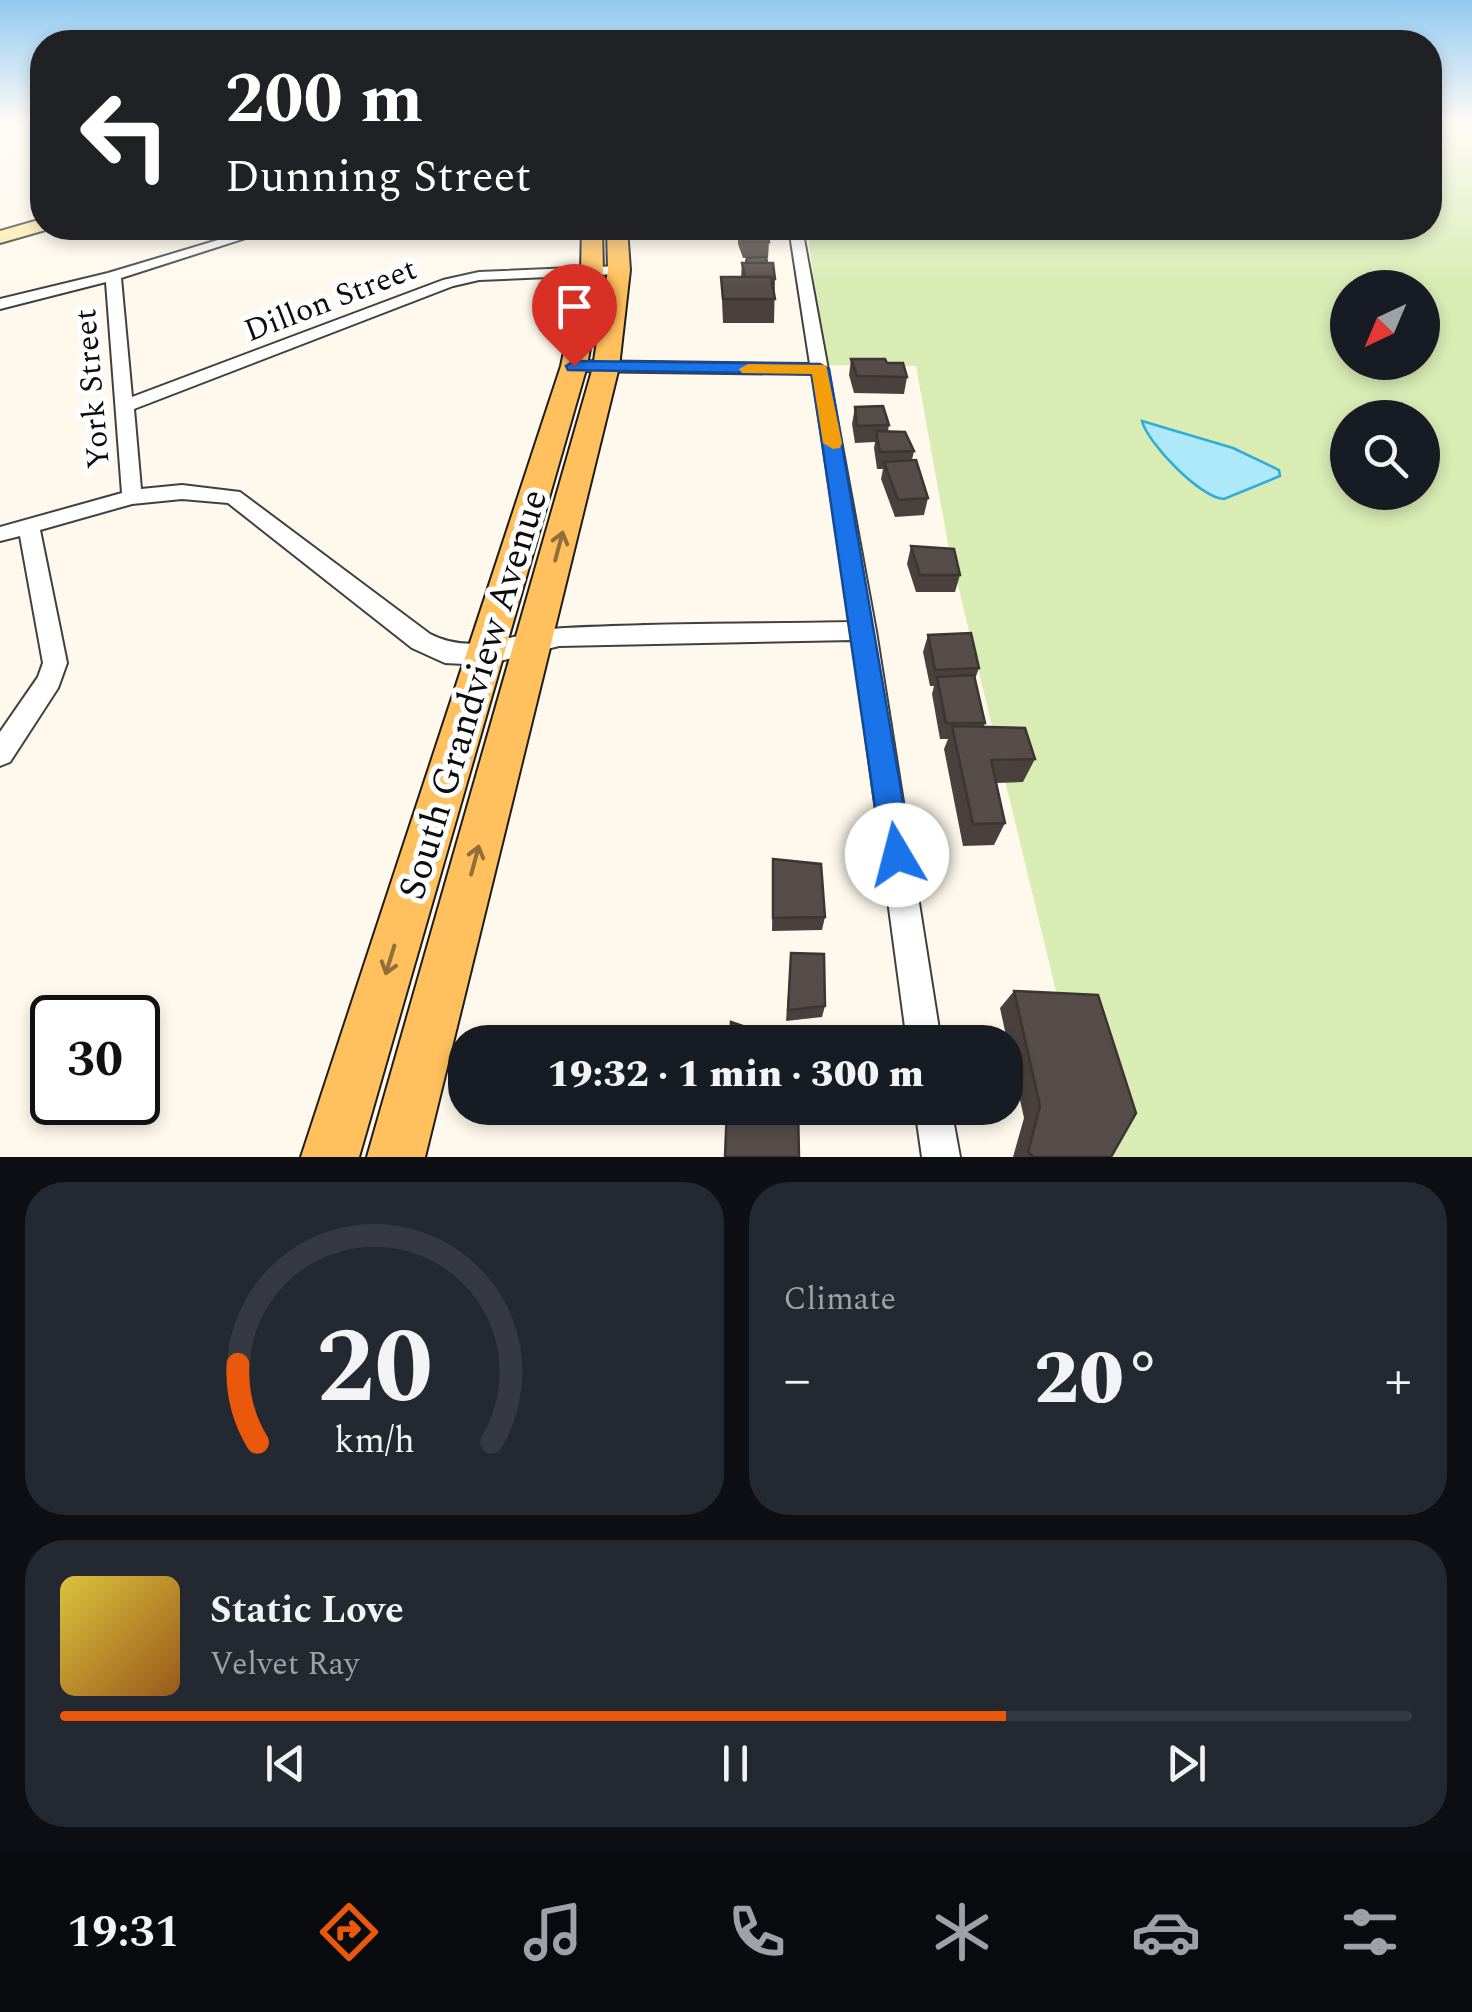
<!DOCTYPE html>
<html lang="en">
<head>
<meta charset="utf-8">
<style>
  body { margin:0; font-family:Spectral,serif; background:#242831; color:#f1f3f6; height:100vh; display:flex; flex-direction:column; font-size:38px; white-space:nowrap }
  * { box-sizing:border-box; margin:0 }
  p { font-size:32px; color:#9ea1a6 }
  .icon { flex:none; width:55px; height:55px; fill:none; stroke:currentColor; stroke-width:2; stroke-linecap:round; stroke-linejoin:round }
  .map { position:relative; height:1157px; overflow:hidden }
  .details { display:flex; flex-direction:column; gap:25px; padding:25px; background:#0d0f14; flex:1 }
  .details>* { flex:none }
  .guide { position:absolute; left:30px; top:30px; width:1412px; height:210px; border-radius:40px; box-shadow:0 5px 15px #0003; background:#202124; color:#fff; overflow:hidden }
  .needle { width:65px; rotate:224deg }
  .fabs { position:absolute; left:1330px; top:270px; display:grid; gap:20px }
  .fabs a { display:grid; place-items:center; width:110px; height:110px; border-radius:50%; background:#171b24; box-shadow:0 5px 15px #0003; font-size:50px }
  .speed { position:absolute; left:30px; top:995px; display:flex; gap:20px; font-size:50px; font-weight:700; text-align:center }
  .speed>* { display:grid; place-content:center; width:130px; height:130px; border-radius:50%; background:#171b24; box-shadow:0 5px 15px #0003; line-height:1 }
  .speed .limit { border:5px solid #111; border-radius:15px; background:#fff; color:#111 }
  .pin { position:absolute; display:grid; place-items:center; width:85px; height:85px; color:#fff; margin:-102px -42px; border-radius:50% 50% 50% 0; rotate:-45deg; box-shadow:0 0 10px #0007 }
  .pin .icon { rotate:45deg }
  .me { position:absolute; width:110px; margin:-55px; rotate:352deg; stroke-linejoin:round; filter:drop-shadow(0 0 8px #0008) }
  .turn { display:flex; align-items:center; gap:35px; height:210px; padding:0 30px; font-size:45px }
  .turn .icon { width:130px; height:130px; stroke-width:2.5 }
  .turn b { display:block; font-size:70px; line-height:85px }
  .big { font-size:75px; font-weight:800; line-height:1.1 }
  .details .tile { flex:1; display:flex; flex-direction:column; justify-content:center; gap:15px; min-width:0; padding:0 35px; border-radius:40px; background:#242831 }
  .details .dial { align-items:center; gap:0 }
  .dial svg { height:260px; overflow:visible; fill:none; stroke:#363941; stroke-width:7; stroke-linecap:round; text-anchor:middle }
  .dial text { fill:#f1f3f6; stroke:none }
  .song { display:flex; align-items:center; gap:30px }
  .cover { width:120px; height:120px; border-radius:15px; background:linear-gradient(135deg,hsl(50 70% 55%),hsl(30 70% 35%)) }
  .played { height:10px; border-radius:5px; background:linear-gradient(90deg,#ea580c 70%,#363941 70%) }
  .keys { display:flex; justify-content:space-around; direction:ltr }
  .heat { display:flex; justify-content:space-between; align-items:center; font-size:55px; direction:ltr }
  .details .tiles { flex:1; display:grid; gap:25px; grid-template-columns:1fr 1fr }
  .tile:last-child { grid-column:span 2 }
  .trip { position:absolute; left:448px; top:1025px; width:575px; height:100px; border-radius:40px; background:#171b24; box-shadow:0 5px 15px #0003; font-weight:800; line-height:100px; text-align:center }
  .tabs { display:flex; height:160px; justify-content:space-around; align-items:center; background:#090b0e; color:#9ea1a6 }
  .tabs .icon { width:70px; height:70px }
  .tabs .current { color:#ea580c }
  .tabs b { font-size:45px; color:#f1f3f6 }
  .map>svg:first-child { display:block }
  .green { fill:#d9ecb4; fill-rule:evenodd }
  .water { fill:#aee9fa; stroke:#30acd6; stroke-width:2.5 }
  .lines { fill:none; stroke-linecap:round; stroke-linejoin:round }
  .street-casing { stroke:#404040; stroke-width:4 }
  .secondary-casing { stroke:#2f2f2f; stroke-width:4 }
  .primary-casing { stroke:#1e1e1e; stroke-width:4 }
  .street { fill:#fff; fill-rule:evenodd }
  .secondary { fill:#ffe9a8; fill-rule:evenodd }
  .primary { fill:#ffc05d; fill-rule:evenodd }
  .wall { fill:#4a413f }
  .building { fill:#564c49; stroke:#3c3533; stroke-width:2.5 }
  .oneway { stroke:#926f39 }
  .route { fill:#1a73e8; stroke:#114b97; stroke-width:2.5 }
  .slow { fill:#f59e0b }
  .labels { text-anchor:middle; stroke-width:10; stroke-linejoin:round; paint-order:stroke }
  .far-street-label { font-size:32px; fill:#0d0d0d; stroke:#fff }
  .street-label { font-size:38px; fill:#0d0d0d; stroke:#fff }
</style>
</head>
<body>
<div class="map">
<svg width="1472" height="1157" viewBox="0 0 1472 1157">
  <rect width="100%" height="100%" fill="#fff9ed"/>
  <path class="green" d="M1430 124H1472V1157H1096L948 544 916 366 825 365 807 228H1430ZM1348 288H1422V362H1348ZM1348 418H1422V492H1348Z"/>
  <path class="water" d="M1142 421 1233 448 1279 470 1280 476 1224 499C1200 498 1147 442 1142 421Z"/>
  <g class="lines">
    <g class="street-casing">
      <g id="street">
        <path d="M258 228H277L121 278 132 397 443 280 479 272 619 266 626 270 619 274 479 280 453 286 134 409 141 489 182 485 240 492 430 634C477 658 516 630 565 628 660 623 755 624 851 622L812 374 574 371 566 366 574 361 810 364 789 228H802L876 631 941 1042H907L853 640 559 646 484 665 445 663 412 648 228 503 182 499 132 504 40 530 67 663 58 688 10 762 0 766V732L38 677 43 663 20 536 0 541V527L122 493 106 282 0 309V299L108 273Z"/>
        <path d="M915 1108H951L960 1157H922Z"/>
      </g>
    </g>
    <g class="secondary-casing">
      <path id="secondary" d="M42 219V228L49 229 0 243V231Z"/>
    </g>
    <g class="primary-casing">
      <g id="primary">
        <path d="M582 228H602L603 271 587 366 359 1157H301L561 366 581 271Z"/>
        <path d="M607 228H627L630 270 619 367 425 1157H367L593 367 608 270Z"/>
      </g>
    </g>
    <use href="#street" class="street"/>
    <use href="#secondary" class="secondary"/>
    <use href="#primary" class="primary"/>
  </g>
  <g class="wall">
    <path d="M734 228H775V233H767L769 242 768 258H766L767 263 775 279 774 323H723L721 277H741L742 263H746L757 258H743L738 244V235H736Z"/>
    <path d="M851 359 887 363 907 377 904 394 854 393 849 375Z"/>
    <path d="M855 407 889 425 888 431 914 451 912 460 928 498 924 515 895 517 881 479 883 469H877L874 448 875 442 855 443 852 424Z"/>
    <path d="M911 546 960 575 955 592H916L907 564Z"/>
    <path d="M928 635 979 668 975 679 985 723 984 726 1035 759 1023 782 996 783 1005 823 994 845 963 846 944 749 948 739H940L932 694 934 686H930L923 652Z"/>
    <path d="M773 859 825 917 822 930 772 931Z"/>
    <path d="M791 953 825 1006 822 1017 786 1021Z"/>
    <path d="M1014 991 1111 1157H1013L1024 1118 1000 1008Z"/>
  </g>
  <g class="building">
    <path d="M766 228 769 242H743L738 229Z"/>
    <path d="M766 257 767 263H746L747 258Z"/>
    <path d="M742 263H773L775 279H772L771 277H745Z"/>
    <path d="M721 277H771L775 299H723Z"/>
    <path d="M851 359H885L887 363H903L907 377 857 376Z"/>
    <path d="M883 406 889 425 857 426 855 407Z"/>
    <path d="M876 431 905 432 914 451 880 452Z"/>
    <path d="M916 460 928 498 898 500 884 462Z"/>
    <path d="M911 546 954 549 960 575H920Z"/>
    <path d="M971 633 979 668 935 670 928 635Z"/>
    <path d="M974 675 985 723H946L937 677Z"/>
    <path d="M952 726 1025 728 1035 759 991 760 1005 823 973 824Z"/>
    <path d="M773 859 821 864 825 917 773 918Z"/>
    <path d="M791 953 824 954 825 1006 788 1010Z"/>
    <path d="M1014 991 1098 995 1136 1113 1111 1157H1034L1028 1152 1040 1106Z"/>
    <path d="M731 1022 789 1042H730Z"/>
    <path d="M727 1108H798L799 1157H725Z"/>
  </g>
  <defs><path id="oneway-shaft" d="M-6 0H5M1.5-3L5.5 0L1.5 3" fill="none" stroke-width="1.6" stroke-linecap="round" stroke-linejoin="round" transform="scale(2.5)"/></defs>
  <g class="oneway">
    <use href="#oneway-shaft" transform="translate(559 546) rotate(-75)"/>
    <use href="#oneway-shaft" transform="translate(475 860) rotate(-75)"/>
    <use href="#oneway-shaft" transform="translate(390 960) rotate(107)"/>
  </g>
  <linearGradient id="sky" x2="0" y2="1"><stop stop-color="#91c9ef"/><stop offset="0.43" stop-color="#fffcf7"/><stop offset="1" stop-color="#fffcf7" stop-opacity="0"/></linearGradient>
  <rect width="1472" height="286" fill="url(#sky)"/>
  <path class="route" d="M574 361 820 364 829 369 912 855 907 865 897 870 886 865 882 855 812 374 568 370 566 366Z"/>
  <path class="slow" d="M748 364 826 365 842 443 840 448 833 449 823 443 812 374 742 373 739 369Z"/>
  <g class="labels">
    <g class="far-street-label">
      <text transform="translate(330 299) rotate(-21)" y="11">Dillon Street</text>
      <text transform="translate(91 389) rotate(-95)" y="11">York Street</text>
    </g>
    <g class="street-label">
      <text transform="translate(472 694) rotate(-73)" y="13">South Grandview Avenue</text>
    </g>
  </g>
</svg>
<div class="fabs">
<a><svg class="needle" viewBox="-14 -14 28 28"><path d="M0-13l5 13h-10z" fill="#e53935"/><path d="M0 13l5-13h-10z" fill="#9ea1a6"/></svg></a>
<a><svg class="icon" aria-label="search" viewBox="0 0 24 24"><circle cx="10" cy="10" r="6"/><path d="M15 15l6 6"/></svg></a>
</div>
<div class="speed"><div class="limit">30</div></div>
<div class="pin" style="left:574px;top:366px;background:#d93025"><svg class="icon" aria-label="arrive" viewBox="0 0 24 24"><path d="M6 21V4h12l-3 4 3 4H6"/></svg></div>
<svg class="me" style="left:897px;top:855px" viewBox="-20 -20 40 40"><circle r="19" fill="#fff"/><path d="M0-13L10 11 0 6-10 11z" fill="#1a73e8"/></svg>
<div class="trip">19:32 · 1 min · 300 m</div>
<div class="guide">
<div class="turn"><svg class="icon" aria-label="left" viewBox="0 0 24 24"><path d="M17 20v-9H6M10 6l-5 5 5 5"/></svg><div><b>200 m</b>Dunning Street</div></div>
</div>
</div>
<section class="details">
<div class="tiles">
<div class="tile dial"><svg viewBox="0 0 100 80">
<path d="M14 69A42 42 0 1 1 86 69"/>
<path d="M14 69A42 42 0 0 1 8 45" stroke="#ea580c"/>
<text x="50" y="56" font-size="32" font-weight="700">20</text>
<text x="50" y="72" font-size="11">km/h</text>
</svg></div>
<div class="tile"><p>Climate</p>
<div class="heat"><a>−</a><b class="big">20°</b><a>+</a></div>
</div>
<div class="tile">
<div class="song"><i class="cover"></i><div><b>Static Love</b><p>Velvet Ray</p></div></div>
<div class="played"></div>
<div class="keys"><svg class="icon" aria-label="previous" viewBox="0 0 24 24"><path d="M18 5L8 12l10 7zM5 5v14"/></svg><svg class="icon" aria-label="pause" viewBox="0 0 24 24"><path d="M8 5v14M16 5v14"/></svg><svg class="icon" aria-label="next" viewBox="0 0 24 24"><path d="M6 5l10 7-10 7zM19 5v14"/></svg></div>
</div>
</div>
</section>
<nav class="tabs">
<b>19:31</b>
<svg class="icon current" aria-label="directions" viewBox="0 0 24 24"><path d="M12 3l9 9-9 9-9-9zM9 14v-3h6M13 9l2 2-2 2"/></svg>
<svg class="icon" aria-label="music" viewBox="0 0 24 24"><path d="M9 18V5l10-2v13"/><circle cx="6" cy="18" r="3"/><circle cx="16" cy="16" r="3"/></svg>
<svg class="icon" aria-label="phone" viewBox="0 0 24 24"><path d="M5 4h4l2 5-3 2q2 4 5 5l2-3 5 2v4C11 20 4 13 5 4z"/></svg>
<svg class="icon" aria-label="climate" viewBox="0 0 24 24"><path d="M12 3v18M4 7l16 10M4 17L20 7"/></svg>
<svg class="icon" aria-label="car" viewBox="0 0 24 24"><path d="M5 17H2v-5l4-1 3-4h7l3 4 3 1v5h-3M9 17h6M6 11h13"/><circle cx="7" cy="17" r="2"/><circle cx="17" cy="17" r="2"/></svg>
<svg class="icon" aria-label="filters" viewBox="0 0 24 24"><path d="M4 7h16M4 17h16"/><circle cx="9" cy="7" r="2"/><circle cx="15" cy="17" r="2"/></svg>
</nav>
</body>
</html>
